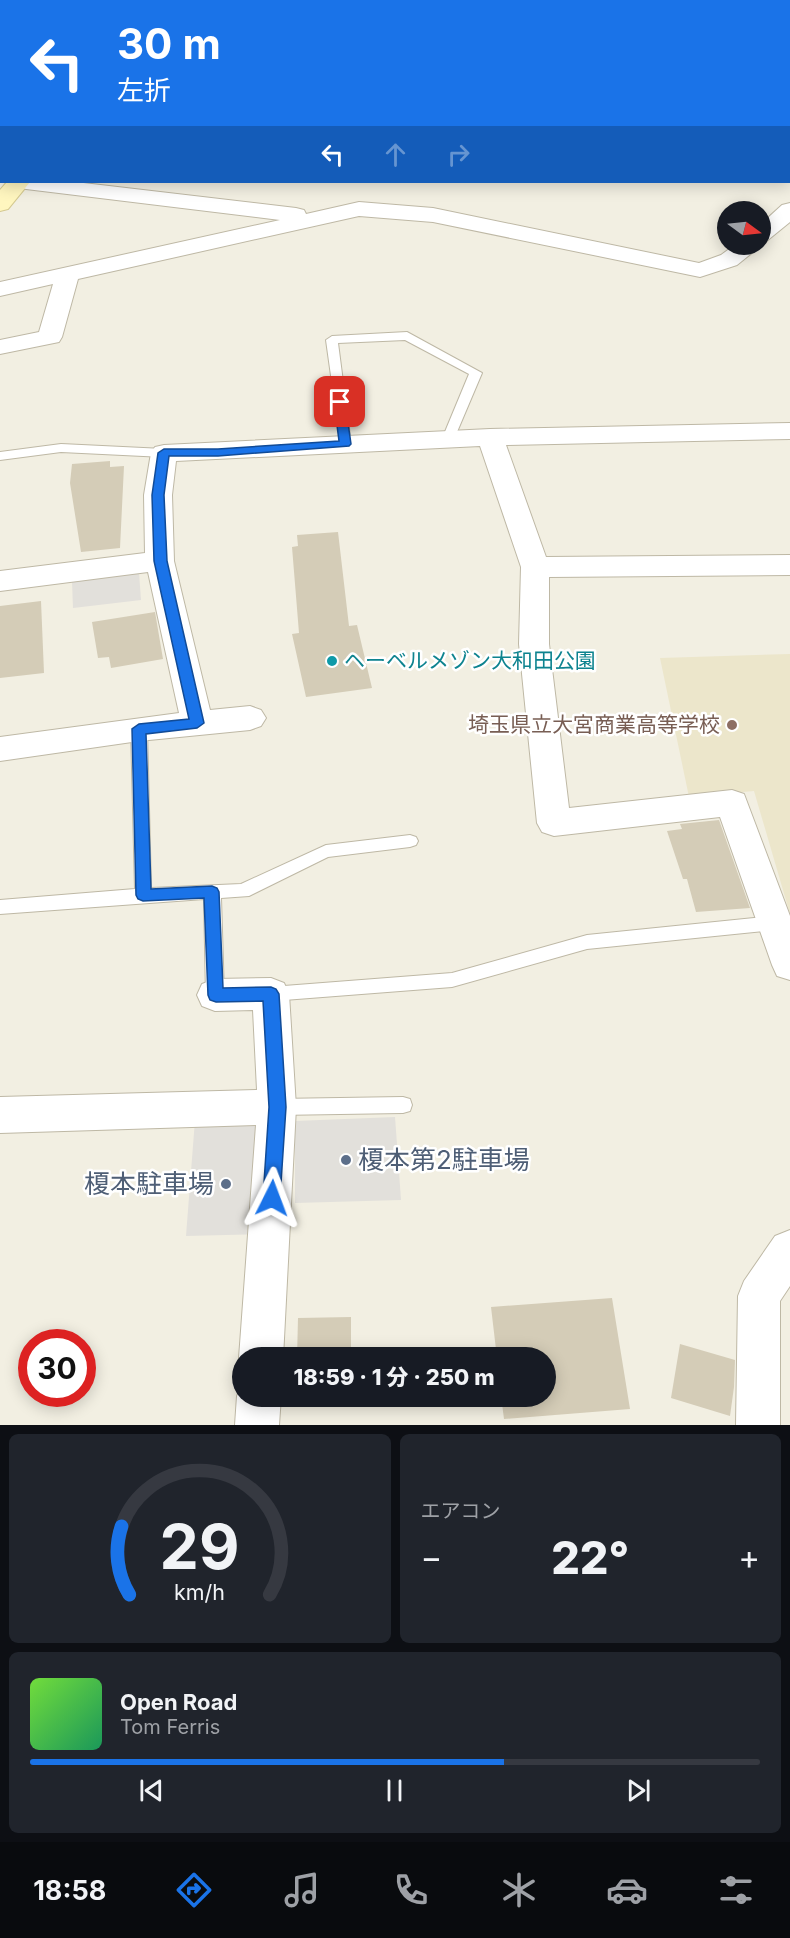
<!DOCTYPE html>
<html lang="ja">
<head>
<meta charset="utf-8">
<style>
  body { margin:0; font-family:Inter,"Noto Sans JP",sans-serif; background:#20242c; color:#f1f3f6; height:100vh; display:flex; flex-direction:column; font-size:22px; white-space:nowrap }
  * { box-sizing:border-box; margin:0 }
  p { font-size:20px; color:#9ea1a6 }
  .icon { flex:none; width:33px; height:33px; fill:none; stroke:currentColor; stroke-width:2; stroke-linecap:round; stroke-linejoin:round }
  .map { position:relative; height:1425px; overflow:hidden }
  .panel { display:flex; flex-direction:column; gap:9px; padding:9px; background:#0d0f14; flex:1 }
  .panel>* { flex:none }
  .top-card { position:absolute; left:0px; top:0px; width:790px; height:183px; box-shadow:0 3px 15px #0003; background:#1a73e8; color:#fff; overflow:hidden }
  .needle { width:39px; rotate:105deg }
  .tools { position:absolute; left:717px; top:201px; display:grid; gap:12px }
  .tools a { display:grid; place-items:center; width:54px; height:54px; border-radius:50%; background:#171b24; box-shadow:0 3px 15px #0003; font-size:30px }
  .speed { position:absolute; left:18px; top:1329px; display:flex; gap:12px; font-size:30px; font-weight:700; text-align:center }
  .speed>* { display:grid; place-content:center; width:78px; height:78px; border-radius:50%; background:#171b24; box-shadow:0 3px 15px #0003; line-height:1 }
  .speed .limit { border:9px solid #d22; background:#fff; color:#111 }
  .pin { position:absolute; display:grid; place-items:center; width:51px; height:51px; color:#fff; margin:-26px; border-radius:12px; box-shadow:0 3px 9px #0006 }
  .me { position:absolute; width:66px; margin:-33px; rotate:3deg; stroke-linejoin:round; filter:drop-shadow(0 0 4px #0008) }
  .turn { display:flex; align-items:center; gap:21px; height:126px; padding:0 18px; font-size:27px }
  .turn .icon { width:78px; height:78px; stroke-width:2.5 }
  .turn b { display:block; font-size:42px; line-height:51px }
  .lanes { display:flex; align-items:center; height:57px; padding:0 18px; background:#0003; justify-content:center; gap:30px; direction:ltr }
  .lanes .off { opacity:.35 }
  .big { font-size:45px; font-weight:800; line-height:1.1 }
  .panel .tile { flex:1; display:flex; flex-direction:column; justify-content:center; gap:9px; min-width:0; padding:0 21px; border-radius:9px; background:#20242c }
  .panel .dial { align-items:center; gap:0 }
  .dial svg { height:156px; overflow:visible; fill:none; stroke:#363941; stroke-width:7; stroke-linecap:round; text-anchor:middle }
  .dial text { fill:#f1f3f6; stroke:none }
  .song { display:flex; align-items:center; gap:18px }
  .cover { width:72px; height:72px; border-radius:9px; background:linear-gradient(135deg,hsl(100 70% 55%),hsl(150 70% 35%)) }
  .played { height:6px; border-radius:3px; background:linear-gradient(90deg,#1a73e8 65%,#363941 65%) }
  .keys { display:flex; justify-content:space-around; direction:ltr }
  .heat { display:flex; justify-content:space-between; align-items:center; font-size:33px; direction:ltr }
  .panel .tiles { flex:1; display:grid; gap:9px; grid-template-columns:1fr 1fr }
  .tile:last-child { grid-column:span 2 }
  .trip { position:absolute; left:232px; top:1347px; width:324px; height:60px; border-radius:30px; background:#171b24; box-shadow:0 3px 15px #0003; font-weight:800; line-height:60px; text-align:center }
  .tab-bar { display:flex; height:96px; justify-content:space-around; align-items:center; background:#090b0e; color:#9ea1a6 }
  .tab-bar .icon { width:42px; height:42px }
  .tab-bar .active { color:#1a73e8 }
  .tab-bar b { font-size:27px; color:#f1f3f6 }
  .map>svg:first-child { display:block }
  .education { fill:#ece6cb }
  .parking { fill:#e2e0db }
  .building { fill:#d4ccb7 }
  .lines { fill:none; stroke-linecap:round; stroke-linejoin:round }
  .lane-casing { stroke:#beb8a5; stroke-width:2 }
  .street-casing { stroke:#beb8a5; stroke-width:2 }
  .secondary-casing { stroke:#d4c990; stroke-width:2 }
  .lane { fill:#fff; fill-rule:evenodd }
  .street { fill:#fff; fill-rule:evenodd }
  .secondary { fill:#fff6bf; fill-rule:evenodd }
  .route { fill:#1a73e8; stroke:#114b97; stroke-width:1.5 }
  .culture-dot { fill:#0f9aa8; stroke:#fff; stroke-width:2 }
  .education-dot { fill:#8d6e63; stroke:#fff; stroke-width:2 }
  .service-dot { fill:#5c6f8a; stroke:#fff; stroke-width:2 }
  .labels { text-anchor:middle; stroke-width:5; stroke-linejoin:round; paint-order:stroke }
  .culture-label { font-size:21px; fill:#0d838f; stroke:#fff; text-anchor:start }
  .education-label { font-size:21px; fill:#785e54; stroke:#fff; text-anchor:end }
  .near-service-label { font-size:26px; fill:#4e5e75; stroke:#fff; text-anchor:start }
</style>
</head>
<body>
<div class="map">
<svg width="790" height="1425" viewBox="0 0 790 1425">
  <rect width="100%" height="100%" fill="#f2efe2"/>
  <path class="education" d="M790 654V914L754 791 689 797 660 658Z"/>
  <g class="parking">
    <path d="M139 573 141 600 73 608 72 581Z"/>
    <path d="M395 1117 401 1200 295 1203V1121Z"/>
    <path d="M195 1120 252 1121 265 1133 261 1234 186 1236Z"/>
  </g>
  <g class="building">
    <path d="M110 461V467L124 466 120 548 81 552 70 483 72 464Z"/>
    <path d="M338 532 349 626 357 625 372 688 306 697 292 634 299 633 292 547 298 546 297 535Z"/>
    <path d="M41 601 44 673 0 678V606Z"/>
    <path d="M155 612 163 659 111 668 109 657 98 658 92 622Z"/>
    <path d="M719 820 750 908 696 912 687 879H683L667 831 682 829 680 824Z"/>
    <path d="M612 1298 630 1409 504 1419 501 1396H546V1358H497L491 1307Z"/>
    <path d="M351 1317V1358H297L298 1318Z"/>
    <path d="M680 1344 735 1360 734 1387 730 1416 671 1398Z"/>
    <path d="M296 1396H351V1402L296 1403Z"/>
  </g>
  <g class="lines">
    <g class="lane-casing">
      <g id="lane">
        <path d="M407 332 482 373 454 439 448 443 442 439 469 374 405 340 338 343 351 444 349 447H341L326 340 332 336Z"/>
        <path d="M61 444 164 449 170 453 164 457 61 452 0 460V452Z"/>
        <path d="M139 723 144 725 147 729 151 888 241 884 326 845 410 835 416 837 418 841 416 845 410 847 328 857 249 896 221 898 224 995 221 1000 215 1002 209 1000 206 995 204 899 0 914V900L135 889 131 729 134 725Z"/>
        <path d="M775 916 781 918 783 923 781 928 775 930 587 949 452 987 271 1001 265 999 262 994 265 989 271 987 452 973 587 935Z"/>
        <path d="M403 1097 410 1099 412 1105 410 1111 403 1113 277 1115 270 1113 268 1107 270 1101 277 1099Z"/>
      </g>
    </g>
    <g class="street-casing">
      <g id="street">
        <rect x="789" y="109" width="1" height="12"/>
        <path d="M15 182H75L296 208 304 210 306 214 359 202 433 208 699 263 721 255 736 244H760V225L782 205 790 203V222L737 265 700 277 433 222 359 216 78 279 62 337 59 342 0 354V340L39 332 53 284 0 296V282L280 220 26 189 18 187Z"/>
        <path d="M790 423V439L506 445 546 557 790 555V575L549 577V644L569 808 732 790 744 794 790 916V980L777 976 772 965 720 817 554 836 542 832 537 823 519 644 521 567 480 446 176 461 172 495 174 561 210 710 250 706 261 710 266 718 261 726 250 730 139 741 0 761V737L179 713 148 572 0 591V571L145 553 144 495 151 453 155 447 164 445 490 429Z"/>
        <path d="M271 978 284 983 289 994 296 1107 283 1358H243V1367L239 1358 256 1125 0 1133V1097L257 1090 253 1010 215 1011 202 1006 197 995 202 984 215 979Z"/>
        <path d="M790 1230V1286L780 1301V1425H736L738 1296 744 1281 775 1236Z"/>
        <path d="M243 1381V1396H281L279 1425H235L237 1396Z"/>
      </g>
    </g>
    <g class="secondary-casing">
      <g id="secondary">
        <path d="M5 0H25V2H6Z"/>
        <path d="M7 182H30L8 209 0 211V190Z"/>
      </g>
    </g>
    <use href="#lane" class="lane"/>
    <use href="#street" class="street"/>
    <use href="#secondary" class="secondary"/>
  </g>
  <path class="route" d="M340 399 345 402 351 444 349 446 218 456H169L164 495 167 561 204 723 197 728 146 734 151 889 212 886 217 888 219 892 223 988 271 987 276 989 279 994 286 1107 280 1198 278 1204 272 1206 265 1204 263 1198 269 1107 263 1001 216 1002 210 1000 208 995 204 898 143 901 138 899 136 895 132 729 139 724 189 719 154 561 152 495 158 453 164 449H218L339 441 334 402Z"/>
  <circle class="culture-dot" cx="332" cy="661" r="6"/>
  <circle class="education-dot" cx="732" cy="725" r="6"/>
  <g class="service-dot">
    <circle cx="346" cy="1160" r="6"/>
    <circle cx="226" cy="1184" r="6"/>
  </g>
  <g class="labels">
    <g class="culture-label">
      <text x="344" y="668">ヘーベルメゾン大和田公園</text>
    </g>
    <g class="education-label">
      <text x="720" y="732">埼玉県立大宮商業高等学校</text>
    </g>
    <g class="near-service-label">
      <text x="358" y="1169">榎本第2駐車場</text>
      <text x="214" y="1193" text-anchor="end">榎本駐車場</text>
    </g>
  </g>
</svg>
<div class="tools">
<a><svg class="needle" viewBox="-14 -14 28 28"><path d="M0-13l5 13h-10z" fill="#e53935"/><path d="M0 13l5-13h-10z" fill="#9ea1a6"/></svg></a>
</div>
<div class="speed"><div class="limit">30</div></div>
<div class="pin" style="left:340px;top:402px;background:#d93025"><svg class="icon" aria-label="arrive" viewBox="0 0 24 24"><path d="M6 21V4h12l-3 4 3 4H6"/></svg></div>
<svg class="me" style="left:272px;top:1198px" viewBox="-20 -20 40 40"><path d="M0-17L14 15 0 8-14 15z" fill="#1a73e8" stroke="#fff" stroke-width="4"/></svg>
<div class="trip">18:59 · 1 分 · 250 m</div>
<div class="top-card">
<div class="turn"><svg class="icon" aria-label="left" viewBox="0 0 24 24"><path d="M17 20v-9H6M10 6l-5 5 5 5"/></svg><div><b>30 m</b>左折</div></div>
<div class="lanes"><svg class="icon" aria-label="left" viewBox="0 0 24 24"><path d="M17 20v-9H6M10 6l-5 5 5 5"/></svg><svg class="icon off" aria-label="ahead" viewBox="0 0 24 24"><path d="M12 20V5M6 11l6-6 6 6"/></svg><svg class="icon off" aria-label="right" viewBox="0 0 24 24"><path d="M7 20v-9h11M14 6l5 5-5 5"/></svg></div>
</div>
</div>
<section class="panel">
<div class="tiles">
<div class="tile dial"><svg viewBox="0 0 100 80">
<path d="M14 69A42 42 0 1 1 86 69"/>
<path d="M14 69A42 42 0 0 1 10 34" stroke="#1a73e8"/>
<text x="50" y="56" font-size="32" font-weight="700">29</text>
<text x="50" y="72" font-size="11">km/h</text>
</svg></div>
<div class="tile"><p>エアコン</p>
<div class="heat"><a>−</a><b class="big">22°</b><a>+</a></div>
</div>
<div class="tile">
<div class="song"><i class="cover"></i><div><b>Open Road</b><p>Tom Ferris</p></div></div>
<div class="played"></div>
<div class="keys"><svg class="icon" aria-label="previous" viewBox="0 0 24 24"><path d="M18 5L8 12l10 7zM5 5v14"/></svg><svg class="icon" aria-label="pause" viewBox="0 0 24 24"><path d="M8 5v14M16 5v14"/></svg><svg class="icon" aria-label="next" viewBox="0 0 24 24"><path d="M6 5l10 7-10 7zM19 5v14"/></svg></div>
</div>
</div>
</section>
<nav class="tab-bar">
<b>18:58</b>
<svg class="icon active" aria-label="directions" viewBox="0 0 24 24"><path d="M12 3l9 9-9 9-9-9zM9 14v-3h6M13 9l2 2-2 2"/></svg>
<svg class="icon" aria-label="music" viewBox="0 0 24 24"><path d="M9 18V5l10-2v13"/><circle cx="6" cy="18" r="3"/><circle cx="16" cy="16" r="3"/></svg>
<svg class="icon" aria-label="phone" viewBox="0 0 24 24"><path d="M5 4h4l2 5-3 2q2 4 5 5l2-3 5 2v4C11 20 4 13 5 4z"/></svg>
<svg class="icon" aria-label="climate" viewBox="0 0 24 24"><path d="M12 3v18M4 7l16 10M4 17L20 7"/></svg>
<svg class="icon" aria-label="car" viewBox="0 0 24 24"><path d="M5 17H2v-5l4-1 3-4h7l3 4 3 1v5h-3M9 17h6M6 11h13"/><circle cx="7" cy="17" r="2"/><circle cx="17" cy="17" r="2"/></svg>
<svg class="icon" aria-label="filters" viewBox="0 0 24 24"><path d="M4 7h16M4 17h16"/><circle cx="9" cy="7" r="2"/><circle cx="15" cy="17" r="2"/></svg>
</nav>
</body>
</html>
